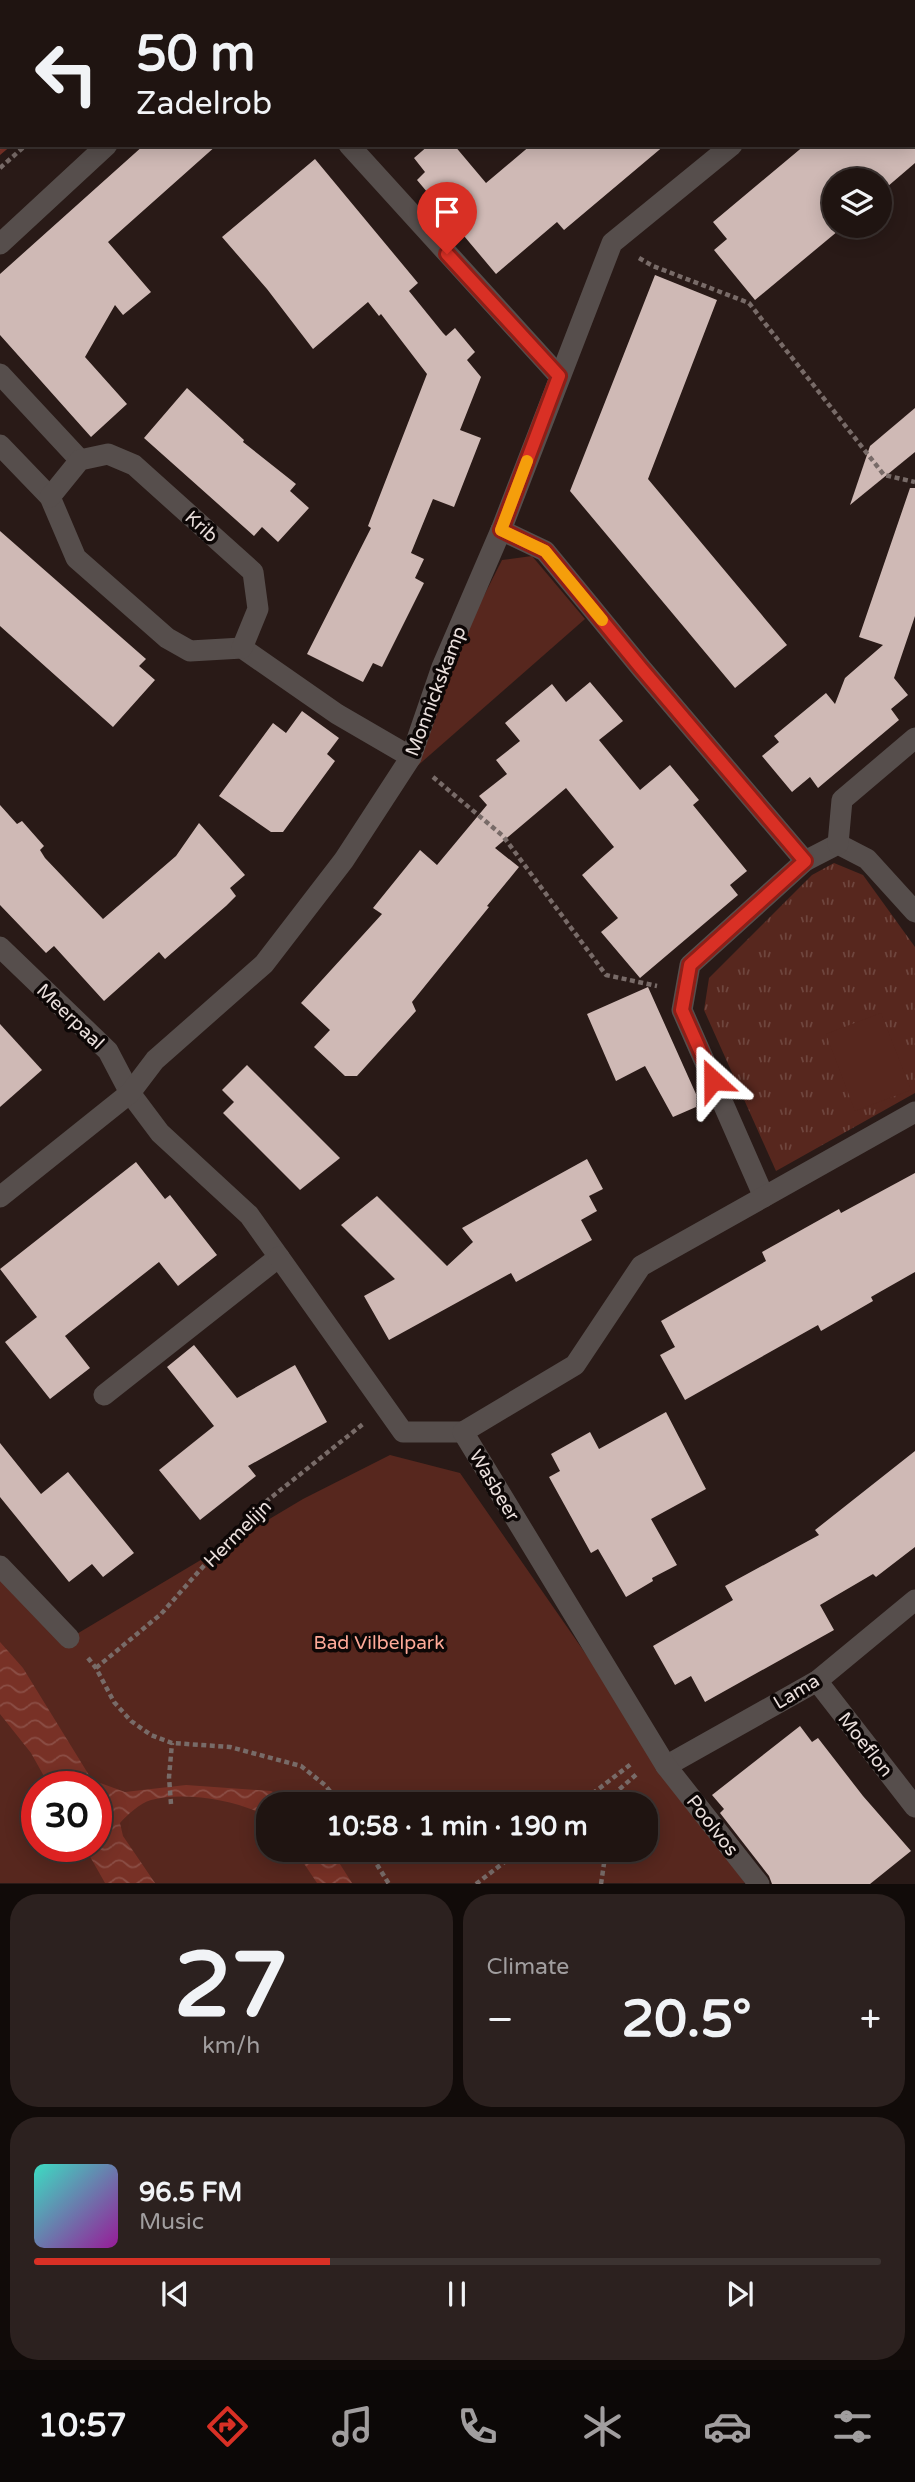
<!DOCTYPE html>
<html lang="en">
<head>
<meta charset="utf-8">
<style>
  body { margin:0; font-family:"Varela Round",sans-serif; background:#2c211f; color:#f1f3f6; height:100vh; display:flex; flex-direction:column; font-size:26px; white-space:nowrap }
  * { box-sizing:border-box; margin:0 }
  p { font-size:23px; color:#a19e9f }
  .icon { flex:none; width:38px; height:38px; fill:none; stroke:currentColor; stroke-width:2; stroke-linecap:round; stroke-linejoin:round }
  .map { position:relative; height:1884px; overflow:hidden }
  .side { display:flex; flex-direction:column; gap:10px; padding:10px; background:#110b09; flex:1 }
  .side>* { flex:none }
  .guide { position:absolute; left:0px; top:0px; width:915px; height:147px; box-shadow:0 4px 18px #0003,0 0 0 2px #3c3331; background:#1f1411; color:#f1f3f6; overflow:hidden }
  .buttons { position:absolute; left:822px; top:168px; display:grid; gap:14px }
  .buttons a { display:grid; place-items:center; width:70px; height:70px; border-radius:50%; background:#1f1411; box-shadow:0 4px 18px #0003,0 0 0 2px #3c3331; font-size:35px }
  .speed { position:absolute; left:21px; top:1771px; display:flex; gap:14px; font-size:35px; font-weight:700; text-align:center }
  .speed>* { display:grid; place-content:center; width:91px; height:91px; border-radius:50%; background:#1f1411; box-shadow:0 4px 18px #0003,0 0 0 2px #3c3331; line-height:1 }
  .speed .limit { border:10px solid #d22; background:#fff; color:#111 }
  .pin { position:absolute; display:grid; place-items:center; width:60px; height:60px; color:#fff; margin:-72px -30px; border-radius:50% 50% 50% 0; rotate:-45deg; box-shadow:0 0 7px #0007 }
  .pin .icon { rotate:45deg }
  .me { position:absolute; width:77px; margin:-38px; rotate:336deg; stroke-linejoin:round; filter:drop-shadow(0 0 5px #0008) }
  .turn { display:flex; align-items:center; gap:24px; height:147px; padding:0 21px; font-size:32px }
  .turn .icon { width:91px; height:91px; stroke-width:2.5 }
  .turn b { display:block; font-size:49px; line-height:60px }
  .big { font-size:52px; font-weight:700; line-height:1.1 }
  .side .widget { flex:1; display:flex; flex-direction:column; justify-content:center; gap:10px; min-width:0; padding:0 24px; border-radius:28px; background:#2c211f }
  .side .dial { align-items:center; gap:0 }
  .dial b { font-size:91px; line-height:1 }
  .song { display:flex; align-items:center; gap:21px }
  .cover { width:84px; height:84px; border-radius:10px; background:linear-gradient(135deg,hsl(170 70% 55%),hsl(300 70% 35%)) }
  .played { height:7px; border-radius:4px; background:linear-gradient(90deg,#d93025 35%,#3c3331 35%) }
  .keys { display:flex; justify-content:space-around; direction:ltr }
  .heat { display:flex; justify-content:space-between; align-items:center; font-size:38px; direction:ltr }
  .side .tiles { flex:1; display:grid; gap:10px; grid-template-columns:1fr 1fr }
  .widget:last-child { grid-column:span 2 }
  .trip { position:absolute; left:256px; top:1792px; width:402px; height:70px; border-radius:28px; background:#1f1411; box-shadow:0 4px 18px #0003,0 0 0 2px #3c3331; font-weight:700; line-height:70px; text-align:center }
  .tabs { display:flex; height:112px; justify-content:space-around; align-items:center; background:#0c0807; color:#a19e9f }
  .tabs .icon { width:49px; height:49px }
  .tabs .on { color:#d93025 }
  .tabs b { font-size:32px; color:#f1f3f6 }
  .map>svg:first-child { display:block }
  .grass { fill:url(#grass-tufts) }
  .park { fill:#57271e; fill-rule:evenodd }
  .water { fill:url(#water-waves) }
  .building { fill:#cfb9b5 }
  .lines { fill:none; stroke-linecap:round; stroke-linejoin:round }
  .path { stroke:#786b68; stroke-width:4.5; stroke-dasharray:5 3.5; stroke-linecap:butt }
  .minor { stroke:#564e4c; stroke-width:21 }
  .route-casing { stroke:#8d1f18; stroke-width:18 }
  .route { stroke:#d93025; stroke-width:12 }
  .slow { stroke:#f59e0b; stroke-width:12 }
  .labels { text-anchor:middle; stroke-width:7; stroke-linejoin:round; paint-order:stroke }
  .street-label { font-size:19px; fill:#eadfdc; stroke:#0d0706 }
  .park-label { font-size:19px; fill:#fea998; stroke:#0d0706 }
</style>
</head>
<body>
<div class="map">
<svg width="915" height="1884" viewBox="0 0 915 1884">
  <defs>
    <pattern id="grass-tufts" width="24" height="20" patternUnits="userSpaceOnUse" patternTransform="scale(1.75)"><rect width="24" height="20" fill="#57271e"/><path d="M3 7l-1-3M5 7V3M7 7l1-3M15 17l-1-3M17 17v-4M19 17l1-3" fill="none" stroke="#6f463e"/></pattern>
    <pattern id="water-waves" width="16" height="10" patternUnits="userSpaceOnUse" patternTransform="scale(1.75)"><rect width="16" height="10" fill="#783126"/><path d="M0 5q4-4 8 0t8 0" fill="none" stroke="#8b4e45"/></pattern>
  </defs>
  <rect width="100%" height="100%" fill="#291a17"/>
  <path class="grass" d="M834 863 863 875 915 947V1093L776 1171 704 1010 709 978 812 875Z"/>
  <g class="park">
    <path d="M532 556 585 619 415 768 413 736 502 560Z"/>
    <path d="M881 1013 911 1090 855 1111 826 1034Z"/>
    <path d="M390 1455 460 1473 745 1883H0V1568L70 1638 303 1499ZM37 1787H96V1846H37ZM268 1804H646V1850H268Z"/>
  </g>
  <g class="water">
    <path d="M26 0H178L24 2Z"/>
    <path d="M2 22V145H12L0 155Z"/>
    <path d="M0 1642 23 1668 92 1780 125 1792 186 1785 271 1791 294 1804H268V1817C238 1800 185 1791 151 1800 140 1803 127 1815 120 1823L123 1836 155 1883H105L84 1846H96V1787H50L31 1753 0 1714Z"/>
    <path d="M295 1850H331L352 1883H317Z"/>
  </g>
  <g class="building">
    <path d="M144 145H217L108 242 151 292 123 315 115 305 85 357 127 404 91 437 0 335V274Z"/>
    <path d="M429 145H454L486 183 531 145H665L564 230 557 222 496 274 417 180 425 172 414 158Z"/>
    <path d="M805 145H915V163L880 193V180H835V226H844L755 300 714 250 727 239 713 222Z"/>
    <path d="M315 159 418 283 409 291 443 333 446 336 455 328 475 352 467 360 481 377 460 430 481 438 454 507 433 499 411 553 424 559 415 578 424 583 382 667 373 663 363 682 307 654 371 528 368 526 427 374 381 314 379 316 368 302 313 349 267 289 222 237Z"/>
    <path d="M655 275 717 300 648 479 787 645 735 688 570 491Z"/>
    <path d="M187 388 244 440 243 442 296 484 290 491 309 508 278 542 262 527 254 536 144 438Z"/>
    <path d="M915 408V452L850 505 870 446Z"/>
    <path d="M910 488H915V616L894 678 908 695 891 709 899 720 818 788 810 777 792 792 762 756 779 742 774 736 826 693 835 704 845 678 883 645 859 637Z"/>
    <path d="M0 531 146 659 139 666 155 680 113 727 0 626Z"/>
    <path d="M590 682 623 721 599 740 640 790 670 765 699 800 693 805 747 871 730 885 738 895 640 978 601 932 618 918 582 875 614 847 566 788 495 848 519 867 487 906 489 907 412 1002 416 1011 357 1076H345L314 1047 330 1030 301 1003 382 914 373 908 420 850 437 865 487 805 479 796 507 774 496 760 520 741 505 723 552 684 566 702Z"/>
    <path d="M302 711 339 738 327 754 335 761 283 832H271L219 796 273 723 286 733Z"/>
    <path d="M0 805 17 824 22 821 44 846 40 850 45 858 103 919 176 856 199 823 245 875 230 888 236 896 226 906 165 959 159 952 104 1001 54 946 46 953 0 905Z"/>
    <path d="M648 987 696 1094V1107L673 1117 645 1066 616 1081 587 1014Z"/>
    <path d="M0 1024 42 1070 0 1107Z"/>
    <path d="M247 1065 340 1158 300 1190 223 1113 234 1102 222 1090Z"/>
    <path d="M587 1159 603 1189 589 1196 597 1211 581 1220 592 1240 516 1282 511 1273 389 1340 364 1296 395 1279 341 1225 377 1196 447 1266 473 1242 462 1228Z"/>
    <path d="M136 1162 165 1199 170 1195 217 1255 178 1286 159 1262 65 1336 90 1368 50 1399 5 1342 37 1317 0 1269Z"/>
    <path d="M915 1173V1272L871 1297 873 1301 821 1331 818 1325 685 1400 660 1355 675 1347 661 1321 766 1261 762 1252 839 1209 841 1213Z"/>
    <path d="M194 1345 237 1398 295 1365 327 1422 248 1466 256 1476 200 1520 159 1470 214 1426 167 1367Z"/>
    <path d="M666 1412 706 1489 651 1519 677 1565 652 1578 653 1581 626 1597 598 1549 591 1553 549 1477 560 1471 551 1454 590 1432 599 1449Z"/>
    <path d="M0 1443 41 1494 68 1472 134 1553 103 1577 92 1564 69 1582 0 1497Z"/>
    <path d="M915 1451V1547L876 1577 873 1574 820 1605 834 1630 705 1702 691 1676 675 1685 653 1646 733 1600 725 1586 819 1535 815 1530Z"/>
    <path d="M800 1726 812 1742 818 1738 863 1796 911 1851 870 1884H772L769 1876 720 1813 724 1809 712 1795Z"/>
  </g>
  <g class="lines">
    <g class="path">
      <path d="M228 0 229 2"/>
      <path d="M645 0 646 2"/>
      <path d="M190 2 192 0"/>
      <path d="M583 2 586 0"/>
      <path d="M0 168 26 145"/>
      <path d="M639 258 653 266 749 303 884 475 915 482"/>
      <path d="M433 777 503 836 606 975 657 986"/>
      <path d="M88 1658 96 1668 114 1702 131 1721 151 1735 172 1743 230 1747 301 1766 325 1785 340 1804"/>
      <path d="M96 1668 161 1614 248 1516 363 1424"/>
      <path d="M171 1804 169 1777 172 1743"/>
      <path d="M579 1804 631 1764"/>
      <path d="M613 1804 615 1793 638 1773"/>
      <path d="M368 1850 389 1884"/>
      <path d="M476 1884 520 1850"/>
      <path d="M601 1884 606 1850"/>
    </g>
    <g class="minor">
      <path d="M265 2 267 0"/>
      <path d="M906 2 908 0"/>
      <path d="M349 145 559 376"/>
      <path d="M0 244 107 145"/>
      <path d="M0 374 80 460"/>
      <path d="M0 445 50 497 76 558 167 638 190 651 242 648 337 714 411 757"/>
      <path d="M50 497 80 460 108 454 134 465 253 572 258 609 242 648"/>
      <path d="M501 530 545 551 641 668 805 861 838 844 867 859 915 912"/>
      <path d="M838 844 842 800 915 738"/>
      <path d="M0 947 108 1051 130 1093 160 1133 249 1215 279 1257 104 1395"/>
      <path d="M0 1197 130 1093 155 1060 264 964 344 860 411 757 442 667 501 530 612 243 732 145"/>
      <path d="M764 1197 682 1010 690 965 805 861"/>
      <path d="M279 1257 403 1432H463"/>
      <path d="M0 1566 69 1638"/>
      <path d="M817 1681 915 1807"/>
      <path d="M666 1766 817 1681 915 1600"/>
      <path d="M759 1884 666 1766 463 1432 575 1365 641 1266 915 1112"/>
    </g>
  </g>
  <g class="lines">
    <g class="route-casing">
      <path id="route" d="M447 254 559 376 501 530 545 551 641 668 805 861 690 965 682 1010 713 1080"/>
    </g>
    <use href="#route" class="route"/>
    <path class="slow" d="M527 461 501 530 545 551 602 620"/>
  </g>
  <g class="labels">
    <g class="street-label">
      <text transform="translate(202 526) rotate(42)" y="7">Krib</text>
      <text transform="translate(435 691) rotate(-69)" y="7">Monnickskamp</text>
      <text transform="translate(71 1016) rotate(44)" y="7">Meerpaal</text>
      <text transform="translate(495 1485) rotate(59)" y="7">Wasbeer</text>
      <text transform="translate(237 1533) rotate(-45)" y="7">Hermelijn</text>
      <text transform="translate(796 1691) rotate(-31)" y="7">Lama</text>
      <text transform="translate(866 1744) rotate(52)" y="7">Moeflon</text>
      <text transform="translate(713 1825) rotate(52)" y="7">Poolvos</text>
    </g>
    <g class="park-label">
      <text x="379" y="1649">Bad Vilbelpark</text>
    </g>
  </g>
</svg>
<div class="buttons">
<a><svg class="icon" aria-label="layers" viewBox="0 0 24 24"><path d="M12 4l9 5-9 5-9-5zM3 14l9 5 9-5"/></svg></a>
</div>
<div class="speed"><div class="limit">30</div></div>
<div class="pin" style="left:447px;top:254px;background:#d93025"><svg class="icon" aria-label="arrive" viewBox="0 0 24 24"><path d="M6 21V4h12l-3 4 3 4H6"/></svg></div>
<svg class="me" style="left:713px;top:1080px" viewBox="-20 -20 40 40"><path d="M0-17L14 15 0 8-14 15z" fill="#d93025" stroke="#fff" stroke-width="4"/></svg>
<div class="trip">10:58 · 1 min · 190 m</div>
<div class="guide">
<div class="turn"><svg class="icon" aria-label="left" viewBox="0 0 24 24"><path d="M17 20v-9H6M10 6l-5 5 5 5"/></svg><div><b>50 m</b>Zadelrob</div></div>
</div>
</div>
<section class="side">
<div class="tiles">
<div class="widget dial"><b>27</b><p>km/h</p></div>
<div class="widget"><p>Climate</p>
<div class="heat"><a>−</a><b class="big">20.5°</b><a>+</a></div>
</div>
<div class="widget">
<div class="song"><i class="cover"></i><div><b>96.5 FM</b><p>Music</p></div></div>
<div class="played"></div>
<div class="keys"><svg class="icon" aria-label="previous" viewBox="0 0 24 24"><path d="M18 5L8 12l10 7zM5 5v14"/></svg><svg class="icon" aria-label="pause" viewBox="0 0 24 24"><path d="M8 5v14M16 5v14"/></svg><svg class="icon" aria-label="next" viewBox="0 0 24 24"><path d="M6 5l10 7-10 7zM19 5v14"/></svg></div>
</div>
</div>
</section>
<nav class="tabs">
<b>10:57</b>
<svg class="icon on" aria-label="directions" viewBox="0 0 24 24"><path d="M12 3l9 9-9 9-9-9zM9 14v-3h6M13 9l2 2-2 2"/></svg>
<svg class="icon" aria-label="music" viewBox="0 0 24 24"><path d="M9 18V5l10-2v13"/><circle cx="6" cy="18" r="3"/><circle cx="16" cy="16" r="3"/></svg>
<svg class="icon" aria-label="phone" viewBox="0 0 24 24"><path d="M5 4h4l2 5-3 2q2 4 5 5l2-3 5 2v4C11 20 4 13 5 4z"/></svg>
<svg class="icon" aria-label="climate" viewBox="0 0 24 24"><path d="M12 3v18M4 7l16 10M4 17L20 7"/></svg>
<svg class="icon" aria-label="car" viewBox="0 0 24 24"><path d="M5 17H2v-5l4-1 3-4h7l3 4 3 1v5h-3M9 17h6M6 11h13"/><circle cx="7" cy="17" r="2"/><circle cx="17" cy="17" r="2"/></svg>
<svg class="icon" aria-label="filters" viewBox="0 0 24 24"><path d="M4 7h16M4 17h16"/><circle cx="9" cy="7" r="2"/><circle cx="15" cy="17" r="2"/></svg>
</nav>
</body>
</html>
